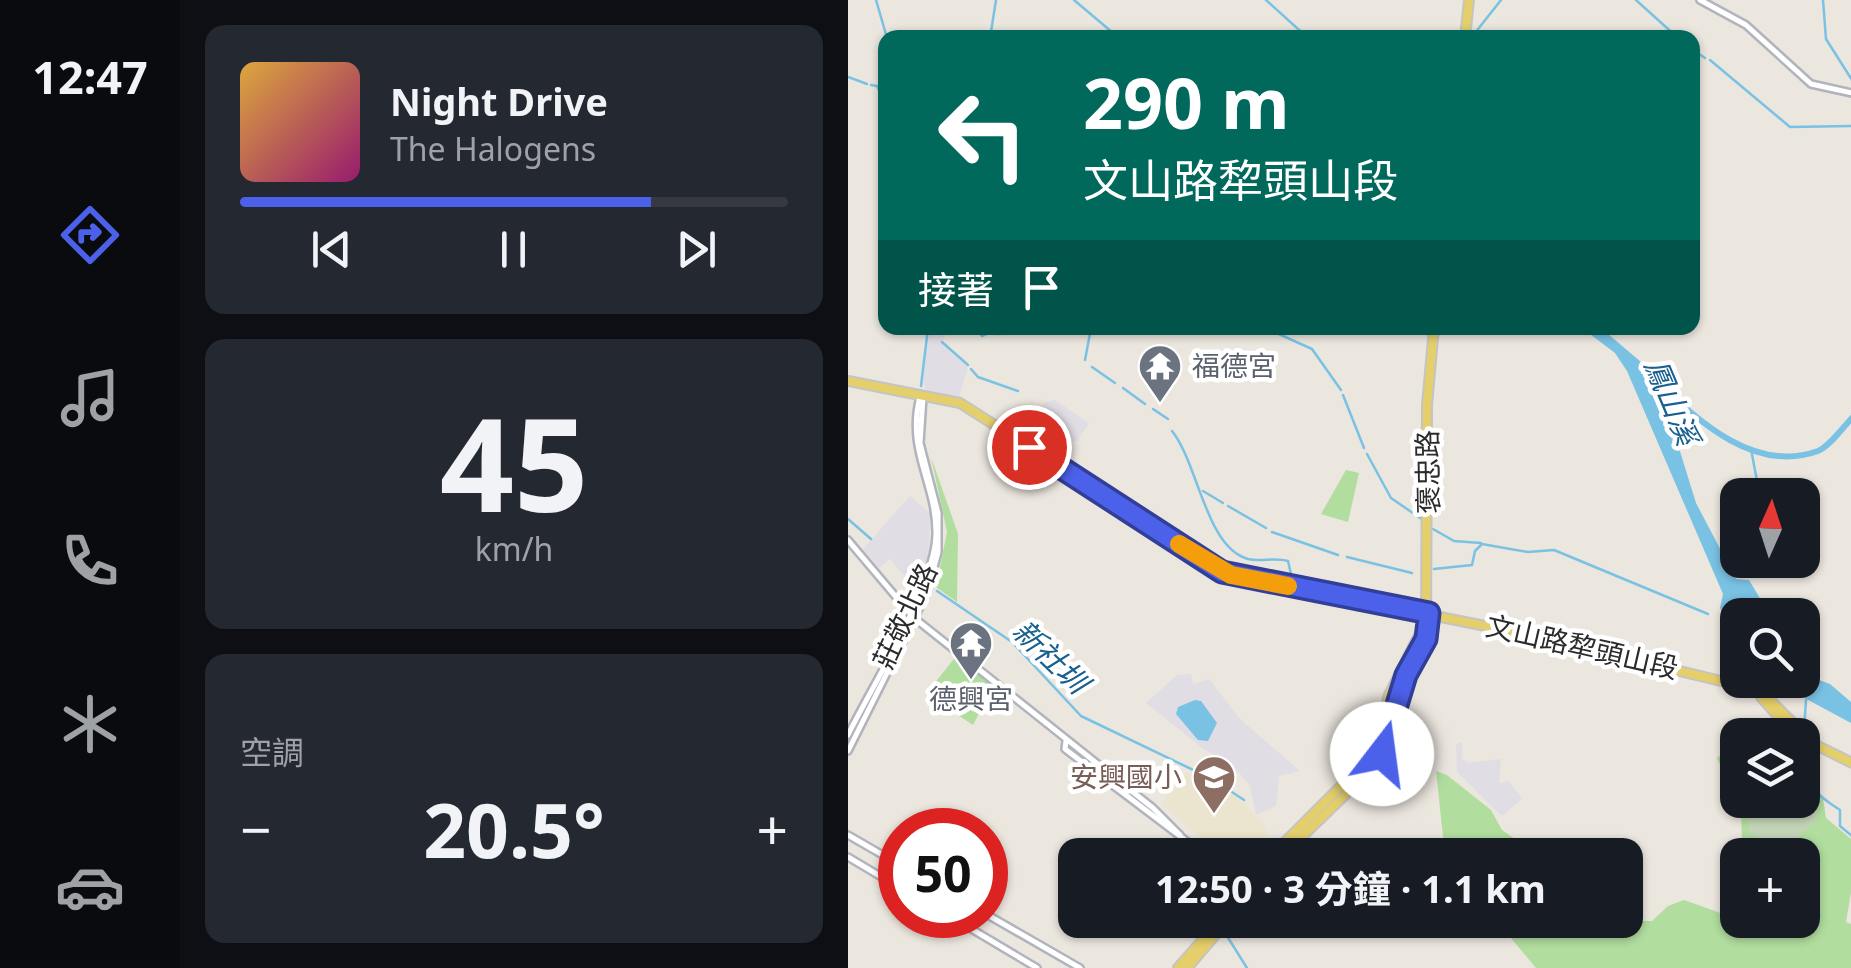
<!DOCTYPE html>
<html lang="zh-TW">
<head>
<meta charset="utf-8">
<style>
  body { margin:0; font-family:"Noto Sans","Noto Sans TC",sans-serif; background:#242831; color:#f1f3f6; height:100vh; display:flex; flex-direction:column; font-size:38px; white-space:nowrap }
  * { box-sizing:border-box; margin:0 }
  p { font-size:32px; color:#9ea1a6 }
  .icon { flex:none; width:55px; height:55px; fill:none; stroke:currentColor; stroke-width:2; stroke-linecap:round; stroke-linejoin:round }
  .map { position:relative; flex:1; overflow:hidden }
  .sheet { display:flex; flex-direction:column; gap:25px; padding:25px; background:#0d0f14; width:668px }
  .sheet>* { flex:none }
  .guide { position:absolute; left:30px; top:30px; width:822px; height:305px; border-radius:20px; box-shadow:0 2px 8px #0004; background:#00695c; color:#fff; overflow:hidden }
  .needle { width:65px; rotate:3deg }
  .controls { position:absolute; left:872px; top:478px; display:grid; gap:20px }
  .controls a { display:grid; place-items:center; width:100px; height:100px; border-radius:20px; background:#171b24; box-shadow:0 2px 8px #0004; font-size:50px }
  .speed { position:absolute; left:30px; top:808px; display:flex; gap:20px; font-size:50px; font-weight:700; text-align:center }
  .speed>* { display:grid; place-content:center; width:130px; height:130px; border-radius:50%; background:#171b24; box-shadow:0 2px 8px #0004; line-height:1 }
  .speed .limit { border:15px solid #d22; background:#fff; color:#111 }
  .pin { position:absolute; display:grid; place-items:center; width:85px; height:85px; color:#fff; margin:-42px; border:5px solid #fff; border-radius:50%; box-shadow:0 2px 10px #0007 }
  .me { position:absolute; width:110px; margin:-55px; rotate:15deg; stroke-linejoin:round; filter:drop-shadow(0 0 8px #0008) }
  .turn { display:flex; align-items:center; gap:35px; height:210px; padding:0 40px; font-size:45px }
  .turn .icon { width:130px; height:130px; stroke-width:2.5 }
  .turn b { display:block; font-size:70px; line-height:85px }
  .then { display:flex; align-items:center; height:95px; padding:0 40px; background:#0003; gap:20px; font-size:38px }
  .big { font-size:75px; font-weight:700; line-height:1.1 }
  .sheet .card { flex:1; display:flex; flex-direction:column; justify-content:center; gap:15px; min-width:0; padding:0 35px; border-radius:20px; background:#242831 }
  .sheet .dial { align-items:center; gap:0 }
  .dial b { font-size:130px; line-height:1 }
  .song { display:flex; align-items:center; gap:30px }
  .cover { width:120px; height:120px; border-radius:15px; background:linear-gradient(135deg,hsl(40 70% 55%),hsl(320 70% 35%)) }
  .played { height:10px; border-radius:5px; background:linear-gradient(90deg,#4c61ea 75%,#363941 75%) }
  .keys { display:flex; justify-content:space-around; direction:ltr }
  .heat { display:flex; justify-content:space-between; align-items:center; font-size:55px; direction:ltr }
  .trip { position:absolute; left:210px; top:838px; width:585px; height:100px; border-radius:20px; background:#171b24; box-shadow:0 2px 8px #0004; font-weight:700; line-height:100px; text-align:center }
  main { display:flex; flex:1; min-height:0 }
  .dock { display:flex; flex-direction:column; width:180px; justify-content:space-around; align-items:center; background:#090b0e; color:#9ea1a6 }
  .dock .icon { width:70px; height:70px }
  .dock .active { color:#4c61ea }
  .dock b { font-size:45px; color:#f1f3f6 }
  .map>svg:first-child { display:block }
  .industrial { fill:#e0dee4 }
  .education { fill:#ebe4cf }
  .green { fill:#b1dd9f }
  .cemetery { fill:#c3d4b7 }
  .water { fill:#7ac2e4 }
  .lines { fill:none; stroke-linecap:round; stroke-linejoin:round }
  .stream { stroke:#7ac2e4; stroke-width:2.5 }
  .river { stroke:#7ac2e4; stroke-width:6 }
  .minor-casing { stroke:#b1b3bd; stroke-width:10 }
  .major-casing { stroke:#c4c4c4; stroke-width:12 }
  .minor { stroke:#fff; stroke-width:5 }
  .major { stroke:#e5cf6a; stroke-width:8 }
  .route-casing { stroke:#313f98; stroke-width:25 }
  .route { stroke:#4c61ea; stroke-width:18 }
  .slow { stroke:#f59e0b; stroke-width:18 }
  .labels { text-anchor:middle; stroke-width:9; stroke-linejoin:round; paint-order:stroke }
  .worship-label { font-size:28px; fill:#5b616d; stroke:#fff; text-anchor:start }
  .street-label { font-size:28px; fill:#2b2b2b; stroke:#fff }
  .education-label { font-size:28px; fill:#785e54; stroke:#fff; text-anchor:end }
  .water-label { font-size:30px; font-style:italic; fill:#196090; stroke:#fff }
</style>
</head>
<body>
<main>
<nav class="dock">
<b>12:47</b>
<svg class="icon active" aria-label="directions" viewBox="0 0 24 24"><path d="M12 3l9 9-9 9-9-9zM9 14v-3h6M13 9l2 2-2 2"/></svg>
<svg class="icon" aria-label="music" viewBox="0 0 24 24"><path d="M9 18V5l10-2v13"/><circle cx="6" cy="18" r="3"/><circle cx="16" cy="16" r="3"/></svg>
<svg class="icon" aria-label="phone" viewBox="0 0 24 24"><path d="M5 4h4l2 5-3 2q2 4 5 5l2-3 5 2v4C11 20 4 13 5 4z"/></svg>
<svg class="icon" aria-label="climate" viewBox="0 0 24 24"><path d="M12 3v18M4 7l16 10M4 17L20 7"/></svg>
<svg class="icon" aria-label="car" viewBox="0 0 24 24"><path d="M5 17H2v-5l4-1 3-4h7l3 4 3 1v5h-3M9 17h6M6 11h13"/><circle cx="7" cy="17" r="2"/><circle cx="17" cy="17" r="2"/></svg>
</nav>
<section class="sheet">
<div class="card">
<div class="song"><i class="cover"></i><div><b>Night Drive</b><p>The Halogens</p></div></div>
<div class="played"></div>
<div class="keys"><svg class="icon" aria-label="previous" viewBox="0 0 24 24"><path d="M18 5L8 12l10 7zM5 5v14"/></svg><svg class="icon" aria-label="pause" viewBox="0 0 24 24"><path d="M8 5v14M16 5v14"/></svg><svg class="icon" aria-label="next" viewBox="0 0 24 24"><path d="M6 5l10 7-10 7zM19 5v14"/></svg></div>
</div>
<div class="card dial"><b>45</b><p>km/h</p></div>
<div class="card"><p>空調</p>
<div class="heat"><a>−</a><b class="big">20.5°</b><a>+</a></div>
</div>
</section>
<div class="map">
<svg width="1004" height="968" viewBox="0 0 1004 968">
  <rect width="100%" height="100%" fill="#ebe6de"/>
  <g class="industrial">
    <path d="M81 328H100L94 343 120 367 111 398 79 390 75 384Z"/>
    <path d="M207 400 241 423 229 441 196 442 190 448 180 442 188 430 182 426 197 402Z"/>
    <path d="M62 496 82 513 81 551 75 577 66 570 57 577 42 559 31 568 15 549Z"/>
    <path d="M343 674 345 684 361 679 392 719 452 771 431 776 428 806 408 815 402 786 383 763 357 750 298 703 329 675Z"/>
    <path d="M614 742V759L620 763 653 759 651 783 661 781 674 799 654 816 609 772 608 744Z"/>
  </g>
  <path class="education" d="M338 772 390 798 417 825 422 846 414 855H373L313 804Z"/>
  <g class="green">
    <path d="M83 457 110 534 109 602 88 587 99 532Z"/>
    <path d="M498 470 511 473 500 522 473 514Z"/>
    <path d="M109 655 146 685 125 725 78 694Z"/>
    <path d="M876 752 890 757V800H955V775L975 798 978 818 1003 839V892L998 922 1003 924V968H688L648 920 804 921 820 906 836 900 881 916 890 891V920H955V855H903L894 842 893 811 869 758Z"/>
    <path d="M588 771 599 775 643 810 654 830 690 855H597Z"/>
  </g>
  <path class="cemetery" d="M955 796 969 810V819L949 839 910 838 901 833 899 804 955 800Z"/>
  <g class="water">
    <path d="M734 328H753L793 362 818 406 848 503 888 579 901 580 922 615H890V636L872 608 875 594 779 371 767 353Z"/>
    <path d="M955 674 982 684 1003 702V723L923 680H955Z"/>
    <path d="M347 700 353 701 369 723 360 741 350 740 328 714 330 707Z"/>
  </g>
  <g class="lines">
    <g class="stream">
      <path d="M28 0 39 38"/>
      <path d="M226 0 271 38"/>
      <path d="M418 0 460 38"/>
      <path d="M788 0 830 38"/>
      <path d="M975 0 978 39 1004 80"/>
      <path d="M142 38 148 0"/>
      <path d="M623 38 653 0"/>
      <path d="M845 50 857 58"/>
      <path d="M862 60 942 127 1004 126"/>
      <path d="M0 77 19 84"/>
      <path d="M23 85 29 86 35 98"/>
      <path d="M34 103 38 106"/>
      <path d="M38 143 34 148 38 170"/>
      <path d="M127 328 134 336 151 328"/>
      <path d="M417 328 464 349 493 390"/>
      <path d="M151 334 202 328"/>
      <path d="M94 342 120 365"/>
      <path d="M237 360 243 328"/>
      <path d="M244 367 267 383"/>
      <path d="M123 369 130 377 170 391"/>
      <path d="M73 386 80 328"/>
      <path d="M275 388 297 404"/>
      <path d="M495 395 516 448"/>
      <path d="M305 409 320 419"/>
      <path d="M324 431C350 463 358 548 400 559 413 562 427 557 440 561L445 583"/>
      <path d="M903 449 909 481 924 495"/>
      <path d="M519 454 543 498 575 520"/>
      <path d="M355 491 375 503"/>
      <path d="M380 506 418 528"/>
      <path d="M0 519 23 539"/>
      <path d="M585 529 606 541 633 543"/>
      <path d="M424 532 490 555"/>
      <path d="M499 557 564 573"/>
      <path d="M586 569 624 565 627 551 634 544 680 552 706 550 860 614"/>
      <path d="M89 591 164 642 233 716 364 779 396 800"/>
      <path d="M956 731 958 700"/>
      <path d="M956 739C958 780 957 788 992 810V826L1004 836"/>
      <path d="M290 801 308 814"/>
      <path d="M322 853 327 838"/>
      <path d="M379 936 399 968"/>
    </g>
    <path class="river" d="M794 368C841 411 900 476 970 451 982 446 994 428 1004 418"/>
    <g class="minor-casing">
      <g id="minor">
        <path d="M852 0 898 25 963 84 1004 93"/>
        <path d="M0 540 65 617 305 808 332 835"/>
        <path d="M0 735C24 686 89 583 88 532 88 483 58 450 72 397"/>
        <path d="M218 741 217 749 357 855"/>
        <path d="M0 751 79 593 90 552V513L72 443 75 397"/>
        <path d="M0 835 52 865"/>
        <path d="M0 857 52 888"/>
        <path d="M138 914 232 968"/>
        <path d="M100 915 189 968"/>
      </g>
    </g>
    <g class="major-casing">
      <g id="major">
        <path d="M617 38 621 0"/>
        <path d="M0 381 112 403 383 575 678 634 902 688 917 695 966 744 1004 763"/>
        <path d="M166 444 318 542"/>
        <path d="M913 697 937 724"/>
        <path d="M424 855 526 753 541 695 580 617"/>
        <path d="M435 855 529 764 558 675 578 639 579 405 586 328"/>
        <path d="M330 968 372 920"/>
        <path d="M339 968 380 920"/>
      </g>
    </g>
    <use href="#minor" class="minor"/>
    <use href="#major" class="major"/>
  </g>
  <g class="lines">
    <g class="route-casing">
      <path id="route" d="M181 447 374 572 581 613 578 639 558 675 534 754"/>
    </g>
    <use href="#route" class="route"/>
    <path class="slow" d="M331 544 383 575 440 586"/>
  </g>
  <defs>
    <g id="temple-pin" transform="scale(2.25)"><path d="M0 17L-7.5 6A9.5 9.5 0 1 1 7.5 6Z" fill="#6b7280" stroke="#fff"/><path d="M0-6L5-2H3V0L6.5 2.5H4V6H1.5V3h-3V6H-4V2.5H-6.5L-3 0V-2H-5Z" fill="#fff"/></g>
    <g id="school-pin" transform="scale(2.25)"><path d="M0 17L-7.5 6A9.5 9.5 0 1 1 7.5 6Z" fill="#8d6e63" stroke="#fff"/><path d="M0-5L7-2L0 1L-7-2ZM-4 1L0 2.5L4 1V4Q0 6-4 4Z" fill="#fff"/></g>
  </defs>
  <g fill-rule="evenodd">
    <use href="#temple-pin" x="312" y="366"/>
    <use href="#temple-pin" x="123" y="643"/>
    <use href="#school-pin" x="366" y="777"/>
  </g>
  <g class="labels">
    <g class="worship-label">
      <text x="344" y="376">福德宮</text>
      <text x="123" y="709" text-anchor="middle">德興宮</text>
    </g>
    <g class="street-label">
      <text transform="translate(580 472) rotate(-91)" y="10">褒忠路</text>
      <text transform="translate(57 616) rotate(-65)" y="10">莊敬北路</text>
      <text transform="translate(734 647) rotate(13)" y="10">文山路犂頭山段</text>
    </g>
    <g class="education-label">
      <text x="334" y="787">安興國小</text>
    </g>
    <g class="water-label">
      <text transform="translate(823 402) rotate(67)" y="10">鳳山溪</text>
      <text transform="translate(202 657) rotate(44)" y="10">新社圳</text>
    </g>
  </g>
</svg>
<div class="controls">
<a><svg class="needle" viewBox="-14 -14 28 28"><path d="M0-13l5 13h-10z" fill="#e53935"/><path d="M0 13l5-13h-10z" fill="#9ea1a6"/></svg></a>
<a><svg class="icon" aria-label="search" viewBox="0 0 24 24"><circle cx="10" cy="10" r="6"/><path d="M15 15l6 6"/></svg></a>
<a><svg class="icon" aria-label="layers" viewBox="0 0 24 24"><path d="M12 4l9 5-9 5-9-5zM3 14l9 5 9-5"/></svg></a>
<a>+</a>
</div>
<div class="speed"><div class="limit">50</div></div>
<div class="pin" style="left:181px;top:447px;background:#d93025"><svg class="icon" aria-label="arrive" viewBox="0 0 24 24"><path d="M6 21V4h12l-3 4 3 4H6"/></svg></div>
<svg class="me" style="left:534px;top:754px" viewBox="-20 -20 40 40"><circle r="19" fill="#fff"/><path d="M0-13L10 11 0 6-10 11z" fill="#4c61ea"/></svg>
<div class="trip">12:50 · 3 分鐘 · 1.1 km</div>
<div class="guide">
<div class="turn"><svg class="icon" aria-label="left" viewBox="0 0 24 24"><path d="M17 20v-9H6M10 6l-5 5 5 5"/></svg><div><b>290 m</b>文山路犂頭山段</div></div>
<div class="then">接著<svg class="icon" aria-label="arrive" viewBox="0 0 24 24"><path d="M6 21V4h12l-3 4 3 4H6"/></svg></div>
</div>
</div>
</main>
</body>
</html>
